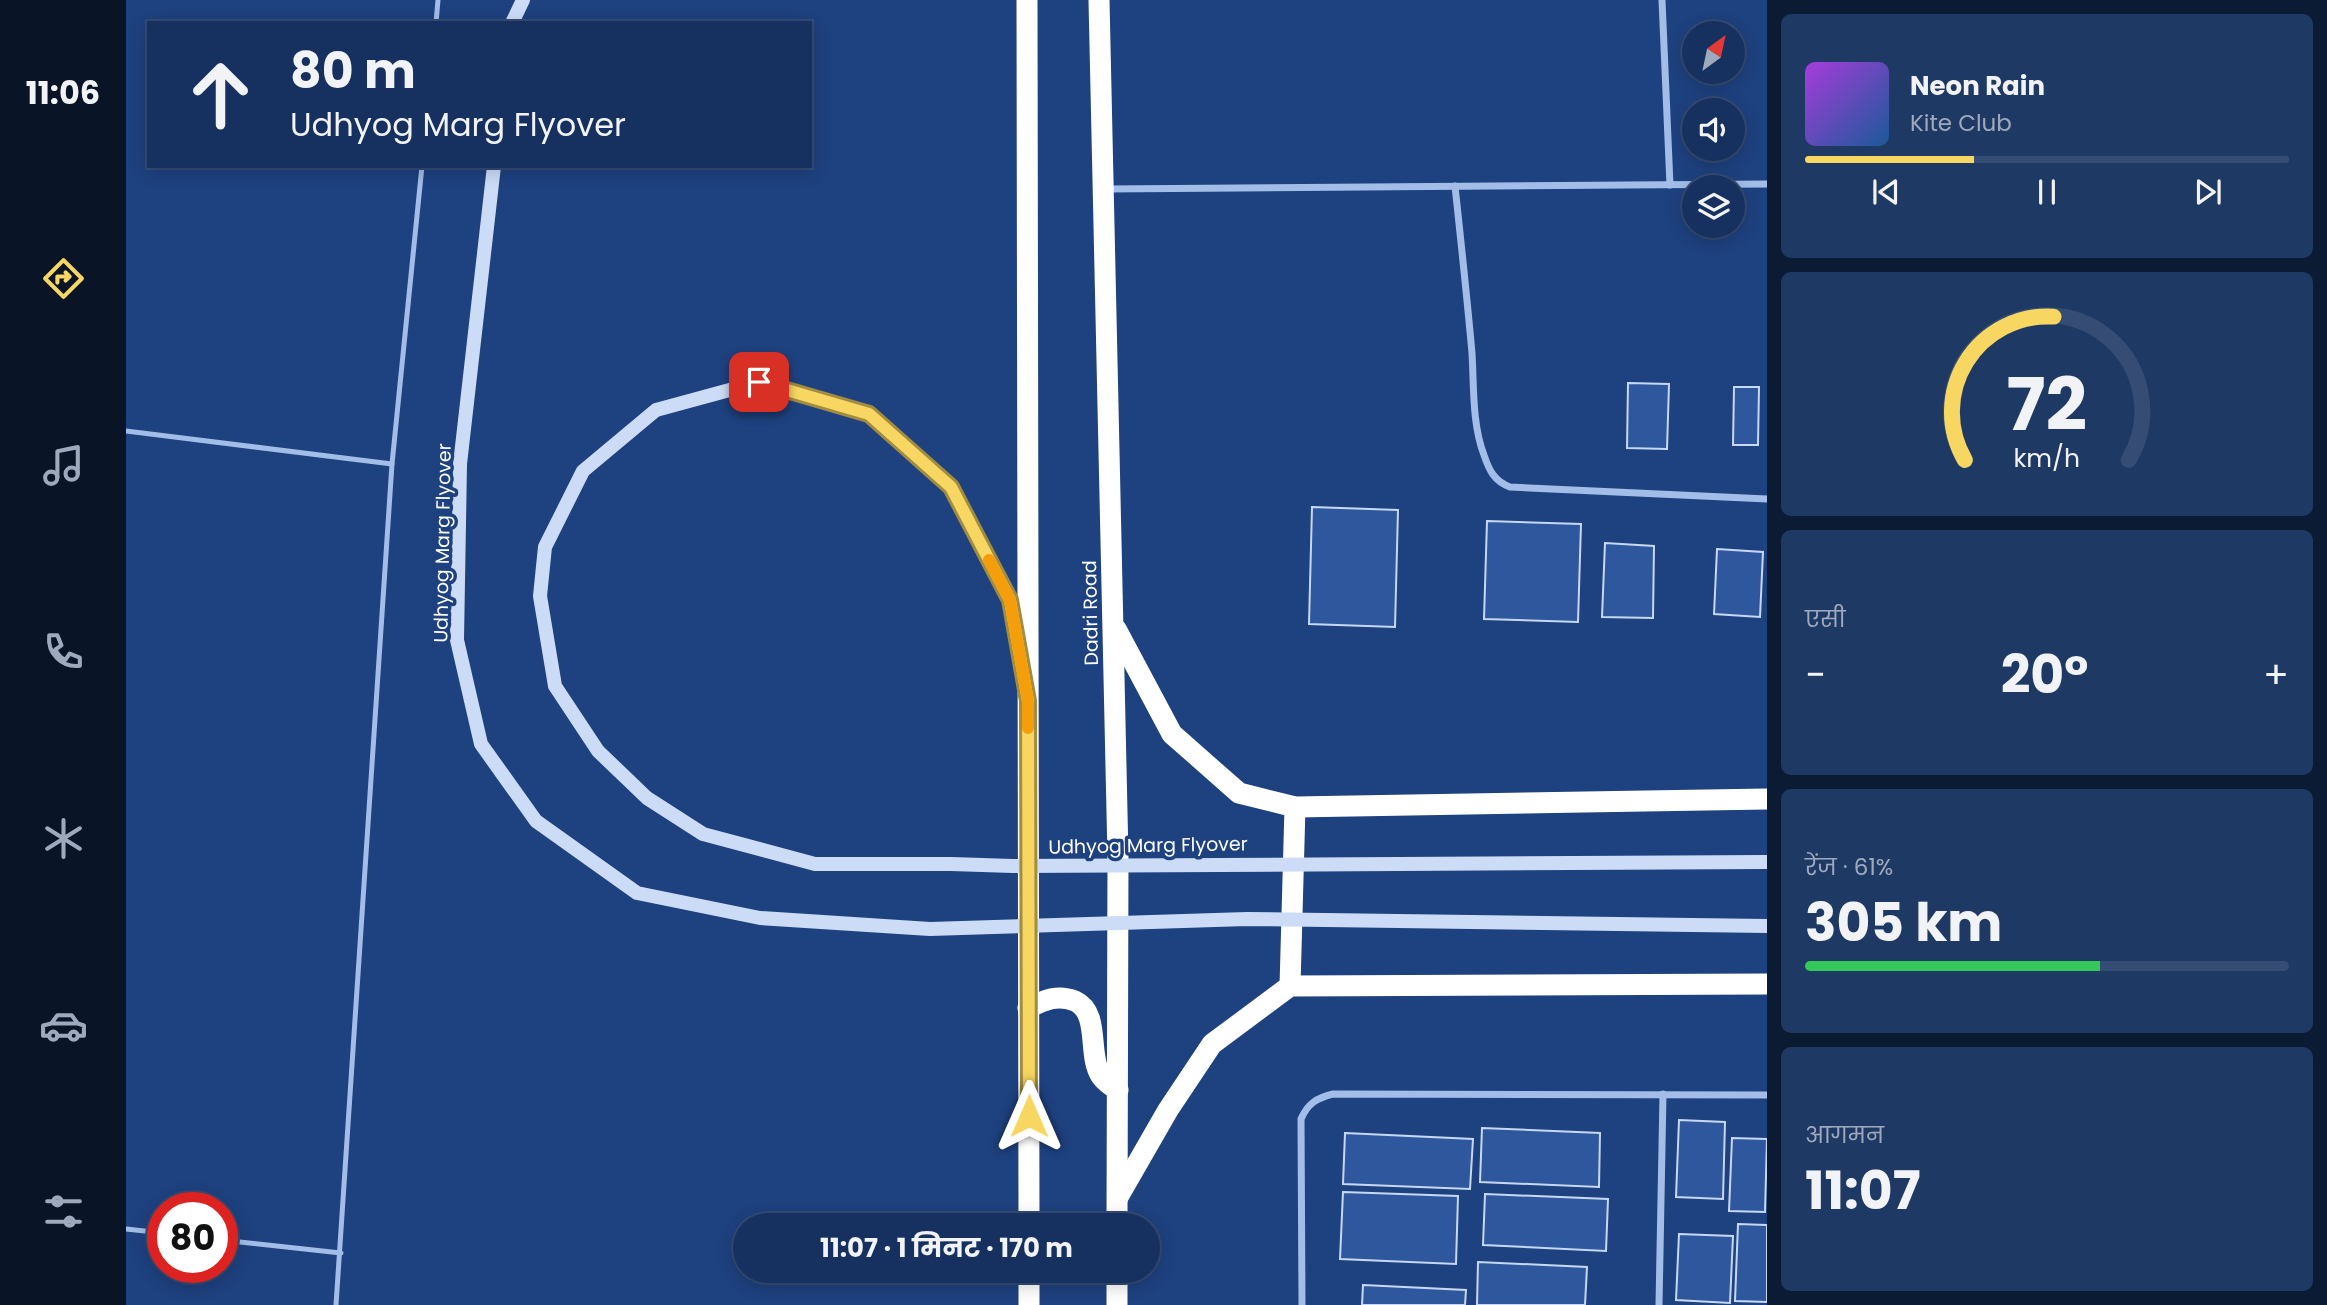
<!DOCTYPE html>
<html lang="hi">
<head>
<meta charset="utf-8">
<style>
  body { margin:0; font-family:Poppins,"Noto Sans Devanagari",sans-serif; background:#1f3965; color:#f1f3f6; height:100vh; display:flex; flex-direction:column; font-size:26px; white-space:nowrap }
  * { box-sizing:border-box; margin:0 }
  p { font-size:23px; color:#9ea9bd }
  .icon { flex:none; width:38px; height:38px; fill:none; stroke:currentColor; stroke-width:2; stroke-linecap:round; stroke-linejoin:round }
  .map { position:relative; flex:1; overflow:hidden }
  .drawer { display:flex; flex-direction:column; gap:14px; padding:14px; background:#0c1b34; width:560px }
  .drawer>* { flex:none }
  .guide { position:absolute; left:21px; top:21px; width:665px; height:147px; border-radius:0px; box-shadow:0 4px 18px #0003,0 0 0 2px #354c74; background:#16315f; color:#f1f3f6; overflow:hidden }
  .needle { width:46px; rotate:33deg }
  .controls { position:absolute; left:1556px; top:21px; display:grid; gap:14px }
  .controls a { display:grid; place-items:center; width:63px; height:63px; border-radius:50%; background:#16315f; box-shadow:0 4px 18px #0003,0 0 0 2px #354c74; font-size:35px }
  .speed { position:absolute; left:21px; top:1192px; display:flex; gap:14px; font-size:35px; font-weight:700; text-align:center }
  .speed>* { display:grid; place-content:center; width:91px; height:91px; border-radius:50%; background:#16315f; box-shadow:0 4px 18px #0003,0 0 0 2px #354c74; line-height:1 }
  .speed .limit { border:10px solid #d22; background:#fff; color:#111 }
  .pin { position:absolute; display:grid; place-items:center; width:60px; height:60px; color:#fff; margin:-30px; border-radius:14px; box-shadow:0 4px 10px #0006 }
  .me { position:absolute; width:77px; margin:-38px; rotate:0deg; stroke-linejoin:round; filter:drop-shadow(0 0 5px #0008) }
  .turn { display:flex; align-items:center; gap:24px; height:147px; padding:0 28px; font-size:32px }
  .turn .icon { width:91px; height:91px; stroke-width:2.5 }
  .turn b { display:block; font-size:49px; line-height:60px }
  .big { font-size:52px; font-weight:700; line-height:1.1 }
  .drawer .card { flex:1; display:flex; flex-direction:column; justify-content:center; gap:10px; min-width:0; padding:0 24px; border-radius:10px; background:#1f3965 }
  .drawer .dial { align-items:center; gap:0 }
  .dial svg { height:182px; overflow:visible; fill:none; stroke:#354c74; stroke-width:7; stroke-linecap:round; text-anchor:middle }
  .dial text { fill:#f1f3f6; stroke:none }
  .song { display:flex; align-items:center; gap:21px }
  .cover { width:84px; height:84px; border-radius:10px; background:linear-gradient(135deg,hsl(280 70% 55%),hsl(210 70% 35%)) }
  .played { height:7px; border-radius:4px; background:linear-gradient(90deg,#f7d761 35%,#354c74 35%) }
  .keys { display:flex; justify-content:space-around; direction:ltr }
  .heat { display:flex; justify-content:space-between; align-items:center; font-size:38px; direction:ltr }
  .charge { height:10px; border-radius:5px; background:linear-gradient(90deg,#34c759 61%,#354c74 0) }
  .trip { position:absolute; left:607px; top:1213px; width:427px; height:70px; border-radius:35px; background:#16315f; box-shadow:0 4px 18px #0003,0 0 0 2px #354c74; font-weight:700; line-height:70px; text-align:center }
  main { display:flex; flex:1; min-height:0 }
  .tab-bar { display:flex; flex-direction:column; width:126px; justify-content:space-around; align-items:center; background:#091426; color:#9ea9bd }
  .tab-bar .icon { width:49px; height:49px }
  .tab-bar .active { color:#f7d761 }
  .tab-bar b { font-size:32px; color:#f1f3f6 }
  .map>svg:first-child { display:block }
  .building { fill:#2e579d; stroke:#c6d8f6; stroke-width:2 }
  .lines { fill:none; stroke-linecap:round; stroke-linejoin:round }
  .lane { stroke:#a2bde8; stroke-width:5 }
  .street { stroke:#a2bde8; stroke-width:7 }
  .secondary { stroke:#cddcf6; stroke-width:14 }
  .highway { stroke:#fff; stroke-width:21 }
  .secondary-bridge { stroke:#cddcf6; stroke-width:14 }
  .route-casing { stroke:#a18c3f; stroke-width:18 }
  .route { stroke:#f7d761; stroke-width:12 }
  .slow { stroke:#f59e0b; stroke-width:12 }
  .labels { text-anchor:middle; stroke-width:7; stroke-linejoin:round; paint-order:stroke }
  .street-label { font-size:19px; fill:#fff; stroke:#1e417f }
</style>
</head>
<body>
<main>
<nav class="tab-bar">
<b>11:06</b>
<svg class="icon active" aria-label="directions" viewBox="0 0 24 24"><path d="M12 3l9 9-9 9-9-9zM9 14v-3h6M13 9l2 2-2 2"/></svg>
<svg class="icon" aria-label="music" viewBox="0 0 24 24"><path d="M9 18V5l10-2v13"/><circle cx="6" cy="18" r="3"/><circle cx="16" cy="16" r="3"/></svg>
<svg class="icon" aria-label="phone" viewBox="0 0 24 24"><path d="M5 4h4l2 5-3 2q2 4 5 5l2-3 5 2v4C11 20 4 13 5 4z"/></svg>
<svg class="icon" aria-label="climate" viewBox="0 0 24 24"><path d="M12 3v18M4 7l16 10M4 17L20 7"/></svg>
<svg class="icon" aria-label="car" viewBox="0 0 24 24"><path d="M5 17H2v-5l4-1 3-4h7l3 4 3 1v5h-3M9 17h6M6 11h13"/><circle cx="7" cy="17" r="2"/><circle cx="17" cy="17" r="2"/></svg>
<svg class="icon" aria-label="filters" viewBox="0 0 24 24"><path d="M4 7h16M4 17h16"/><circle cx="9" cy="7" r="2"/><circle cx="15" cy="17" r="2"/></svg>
</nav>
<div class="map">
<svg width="1641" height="1305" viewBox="0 0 1641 1305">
  <rect width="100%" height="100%" fill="#1e417f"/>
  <g class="building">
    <path d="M1502 383 1543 384 1541 449 1501 448Z"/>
    <path d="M1608 387H1633L1632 445H1607Z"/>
    <path d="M1186 507 1272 510 1269 627 1183 624Z"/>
    <path d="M1361 521 1455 524 1452 622 1358 619Z"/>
    <path d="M1479 543 1528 546 1527 618 1476 617Z"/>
    <path d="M1591 549 1637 552 1634 617 1588 614Z"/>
    <path d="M1553 1120 1599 1122 1597 1199 1550 1197Z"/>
    <path d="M1356 1128 1474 1133 1473 1187 1354 1182Z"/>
    <path d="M1219 1133 1347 1139 1344 1189 1217 1184Z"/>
    <path d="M1606 1138 1641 1139 1639 1212 1603 1211Z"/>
    <path d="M1217 1192 1332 1196 1330 1264 1214 1259Z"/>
    <path d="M1359 1194 1482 1199 1480 1251 1357 1245Z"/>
    <path d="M1612 1224 1641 1225V1302L1609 1301Z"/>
    <path d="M1553 1234 1607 1236 1604 1303 1550 1300Z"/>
    <path d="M1352 1262 1461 1267 1459 1305H1351Z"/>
    <path d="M1237 1285 1340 1290 1339 1305H1236Z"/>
  </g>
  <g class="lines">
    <g class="lane">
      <path d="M310 23 312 0"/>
      <path d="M0 431 266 464"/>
      <path d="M0 1229 37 1233"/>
      <path d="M96 1240 215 1253"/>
      <path d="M210 1305 266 464 296 166"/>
    </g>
    <g class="street">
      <path d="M1536 0 1544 185"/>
      <path d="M1329 186C1335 242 1341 297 1346 353 1348 386 1346 424 1358 455 1363 470 1368 481 1384 487L1641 499"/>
      <path d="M980 189 1641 184"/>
      <path d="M1176 1305 1175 1119C1182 1103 1191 1098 1207 1094L1641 1095"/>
      <path d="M1533 1305 1537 1094"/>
    </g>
    <g class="secondary">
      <path d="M386 23 397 0"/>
      <path d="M633 382 743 414 825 487 884 600 895 661"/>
    </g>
    <g class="highway">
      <path d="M901 0 903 1225"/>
      <path d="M973 0 992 857 991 1225"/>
      <path d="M990 629 1046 734 1113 793 1169 807 1641 799"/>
      <path d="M1164 986 1169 807"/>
      <path d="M902 1008C919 1000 931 994 949 1001 975 1013 961 1055 975 1076 979 1082 985 1086 992 1090"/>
      <path d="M992 1197 1042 1110 1086 1044 1164 986 1641 984"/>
      <path d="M903 1270V1305"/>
      <path d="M991 1305V1270"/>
    </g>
    <g class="secondary-bridge">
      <path d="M368 166 334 464 331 640 355 744 410 821 511 893 634 918 804 929 1121 919 1641 926"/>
      <path d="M633 382 530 410 457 471 419 547 414 596 429 686 472 751 521 798 577 834 689 864H825L887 866 1641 862"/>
    </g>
  </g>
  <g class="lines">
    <g class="route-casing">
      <path id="route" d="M633 382 743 414 825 487 884 600 902 701 903 1116"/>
    </g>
    <use href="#route" class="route"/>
    <path class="slow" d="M863 560 884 600 902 701V728"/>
  </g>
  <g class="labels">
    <g class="street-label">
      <text transform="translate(316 543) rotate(-89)" y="7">Udhyog Marg Flyover</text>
      <text transform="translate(964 613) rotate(-91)" y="7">Dadri Road</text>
      <text transform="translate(1022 845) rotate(-1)" y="7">Udhyog Marg Flyover</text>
    </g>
  </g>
</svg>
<div class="controls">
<a><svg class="needle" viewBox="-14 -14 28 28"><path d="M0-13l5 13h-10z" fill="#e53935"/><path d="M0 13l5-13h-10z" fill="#9ea9bd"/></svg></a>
<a><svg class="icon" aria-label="sound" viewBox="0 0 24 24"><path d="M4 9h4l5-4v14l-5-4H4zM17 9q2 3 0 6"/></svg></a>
<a><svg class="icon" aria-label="layers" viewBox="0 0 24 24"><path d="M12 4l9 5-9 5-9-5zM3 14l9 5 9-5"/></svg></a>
</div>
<div class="speed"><div class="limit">80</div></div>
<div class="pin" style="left:633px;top:382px;background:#d93025"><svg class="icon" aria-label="arrive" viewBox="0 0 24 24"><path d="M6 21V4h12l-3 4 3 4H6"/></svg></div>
<svg class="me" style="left:903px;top:1116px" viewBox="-20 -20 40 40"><path d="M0-17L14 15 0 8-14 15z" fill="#f7d761" stroke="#fff" stroke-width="4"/></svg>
<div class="trip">11:07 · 1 मिनट · 170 m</div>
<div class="guide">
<div class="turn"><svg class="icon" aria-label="ahead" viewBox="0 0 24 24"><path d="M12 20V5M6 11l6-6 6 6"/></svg><div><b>80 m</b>Udhyog Marg Flyover</div></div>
</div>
</div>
<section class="drawer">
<div class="card">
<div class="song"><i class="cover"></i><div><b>Neon Rain</b><p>Kite Club</p></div></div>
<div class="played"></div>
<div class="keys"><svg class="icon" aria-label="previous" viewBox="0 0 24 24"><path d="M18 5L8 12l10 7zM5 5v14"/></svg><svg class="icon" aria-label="pause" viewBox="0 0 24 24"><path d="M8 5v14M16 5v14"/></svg><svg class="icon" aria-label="next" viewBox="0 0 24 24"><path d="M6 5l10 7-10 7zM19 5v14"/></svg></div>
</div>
<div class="card dial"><svg viewBox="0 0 100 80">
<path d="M14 69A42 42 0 1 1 86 69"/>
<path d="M14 69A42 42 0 0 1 53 6" stroke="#f7d761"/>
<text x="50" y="56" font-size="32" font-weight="700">72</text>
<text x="50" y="72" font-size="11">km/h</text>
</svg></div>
<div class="card"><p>एसी</p>
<div class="heat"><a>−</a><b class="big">20°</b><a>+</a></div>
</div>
<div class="card"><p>रेंज · 61%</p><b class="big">305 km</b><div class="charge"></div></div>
<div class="card"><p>आगमन</p><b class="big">11:07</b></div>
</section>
</main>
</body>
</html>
